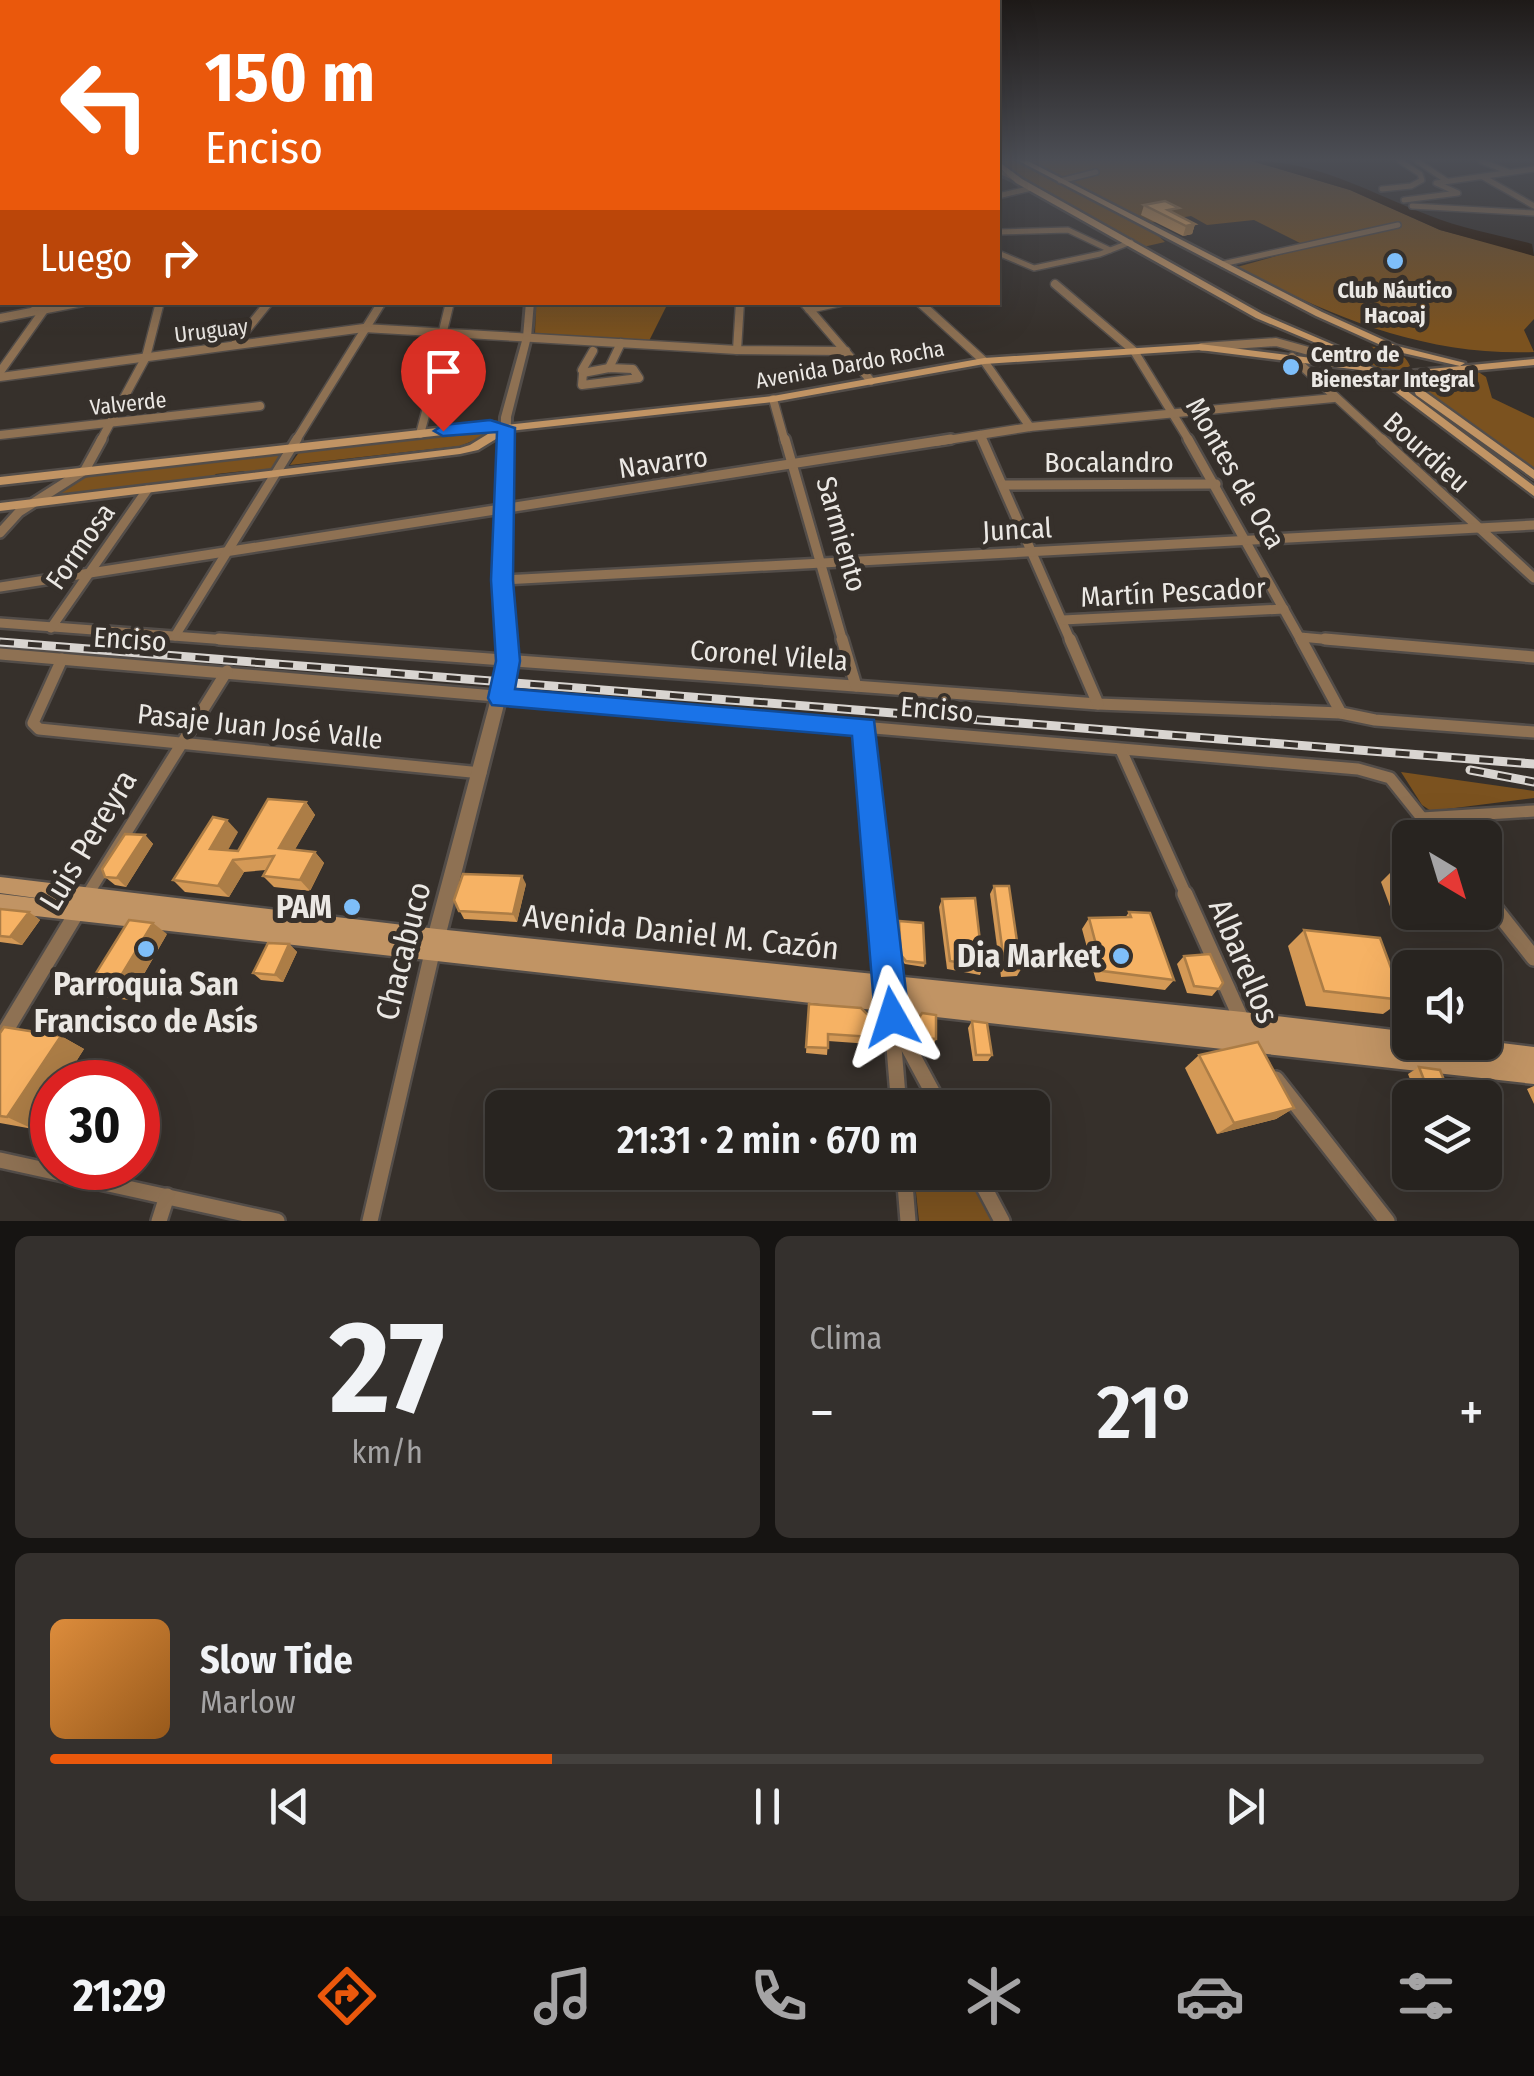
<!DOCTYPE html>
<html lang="es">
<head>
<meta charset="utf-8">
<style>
  body { margin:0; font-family:"Fira Sans Condensed",sans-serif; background:#34302d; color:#f1f3f6; height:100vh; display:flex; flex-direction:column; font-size:38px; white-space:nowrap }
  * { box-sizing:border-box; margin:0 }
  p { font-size:32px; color:#a5a4a5 }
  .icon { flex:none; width:55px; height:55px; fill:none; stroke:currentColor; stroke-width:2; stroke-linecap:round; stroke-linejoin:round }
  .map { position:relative; height:1221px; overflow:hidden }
  .sheet { display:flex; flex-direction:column; gap:15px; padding:15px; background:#161412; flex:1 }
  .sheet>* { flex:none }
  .guide { position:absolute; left:0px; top:0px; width:1000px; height:305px; box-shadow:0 10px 40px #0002,0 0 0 2px #44413e; background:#ea580c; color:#fff; overflow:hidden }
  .needle { width:65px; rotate:142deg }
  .controls { position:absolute; left:1392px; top:820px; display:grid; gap:20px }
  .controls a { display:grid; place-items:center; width:110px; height:110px; border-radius:15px; background:#282420; box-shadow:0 10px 40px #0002,0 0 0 2px #44413e; font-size:50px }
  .speed { position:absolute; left:30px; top:1060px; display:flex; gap:20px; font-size:50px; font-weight:700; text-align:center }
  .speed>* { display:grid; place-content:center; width:130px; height:130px; border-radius:50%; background:#282420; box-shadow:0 10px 40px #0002,0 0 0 2px #44413e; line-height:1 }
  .speed .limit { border:15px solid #d22; background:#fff; color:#111 }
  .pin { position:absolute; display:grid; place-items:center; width:85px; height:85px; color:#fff; margin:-102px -42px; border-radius:50% 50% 50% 0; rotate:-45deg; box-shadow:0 0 10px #0007 }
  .pin .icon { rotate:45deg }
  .me { position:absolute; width:110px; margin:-55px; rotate:354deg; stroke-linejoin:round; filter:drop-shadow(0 0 8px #0008) }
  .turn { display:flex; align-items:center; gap:35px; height:210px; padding:0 40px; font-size:45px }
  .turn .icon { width:130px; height:130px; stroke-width:2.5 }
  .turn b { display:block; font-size:70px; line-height:85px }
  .then { display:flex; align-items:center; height:95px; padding:0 40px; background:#0003; gap:20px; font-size:38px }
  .big { font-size:75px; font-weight:600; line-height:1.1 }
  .sheet .tile { flex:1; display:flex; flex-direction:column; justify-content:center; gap:15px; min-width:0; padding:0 35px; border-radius:15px; background:#34302d }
  .sheet .dial { align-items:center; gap:0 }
  .dial b { font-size:130px; line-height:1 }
  .song { display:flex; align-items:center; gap:30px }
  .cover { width:120px; height:120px; border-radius:15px; background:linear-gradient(135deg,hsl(30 70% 55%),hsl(30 70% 35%)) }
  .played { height:10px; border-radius:5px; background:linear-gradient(90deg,#ea580c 35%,#44413e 35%) }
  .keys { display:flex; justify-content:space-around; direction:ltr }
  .heat { display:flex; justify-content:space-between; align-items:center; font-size:55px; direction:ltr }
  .sheet .tiles { flex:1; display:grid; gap:15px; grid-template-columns:1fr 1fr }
  .tile:last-child { grid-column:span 2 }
  .trip { position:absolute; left:485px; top:1090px; width:565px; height:100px; border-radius:15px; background:#282420; box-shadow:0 10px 40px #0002,0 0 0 2px #44413e; font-weight:600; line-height:100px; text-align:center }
  .tabs { display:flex; height:160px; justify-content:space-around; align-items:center; background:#100e0d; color:#a5a4a5 }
  .tabs .icon { width:70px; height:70px }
  .tabs .current { color:#ea580c }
  .tabs b { font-size:45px; color:#f1f3f6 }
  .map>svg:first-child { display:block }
  .green { fill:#7b521f }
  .water { fill:#261200 }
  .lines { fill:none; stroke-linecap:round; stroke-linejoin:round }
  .minor-far4-casing { stroke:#534d49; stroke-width:8 }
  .minor-far3-casing { stroke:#534d49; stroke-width:11 }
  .minor-far2-casing { stroke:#534d49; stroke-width:14 }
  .minor-far1-casing { stroke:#534d49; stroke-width:16 }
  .minor-casing { stroke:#534d49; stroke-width:20 }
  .tertiary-casing { stroke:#534d49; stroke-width:6 }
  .secondary-casing { stroke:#534d49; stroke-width:5 }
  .minor-far4 { stroke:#8e7153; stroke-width:5 }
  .minor-far3 { stroke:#8e7153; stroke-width:8 }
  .minor-far2 { stroke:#8e7153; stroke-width:9 }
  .minor-far1 { stroke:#8e7153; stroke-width:11 }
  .minor { stroke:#8e7153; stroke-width:15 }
  .tertiary { fill:#8e7153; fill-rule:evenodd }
  .secondary { fill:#c19464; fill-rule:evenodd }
  .rail-casing { stroke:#d9d5d1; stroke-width:9 }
  .rail { stroke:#36302b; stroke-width:5; stroke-dasharray:14; stroke-linecap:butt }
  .wall { fill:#d49956 }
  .shaded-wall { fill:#ac7d46 }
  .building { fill:#f6b264; stroke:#ac7d46; stroke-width:2.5 }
  .route { fill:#1a73e8; stroke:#114b97; stroke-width:2.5 }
  .poi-dot { fill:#7ebef9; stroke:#36302b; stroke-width:4 }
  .labels { text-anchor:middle; stroke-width:10; stroke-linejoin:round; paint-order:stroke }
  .far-poi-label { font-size:22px; font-weight:bold; fill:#ebe8e4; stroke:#36302b }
  .far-street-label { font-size:22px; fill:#ebe8e4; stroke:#36302b }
  .street-label { font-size:28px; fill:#ebe8e4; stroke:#36302b }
  .near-street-label { font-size:32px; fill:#ebe8e4; stroke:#36302b }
  .near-poi-label { font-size:32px; font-weight:bold; fill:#ebe8e4; stroke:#36302b; text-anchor:end }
</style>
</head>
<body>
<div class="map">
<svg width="1534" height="1221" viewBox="0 0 1534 1221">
  <rect width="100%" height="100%" fill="#36302b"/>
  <g class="green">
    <path d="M998 161H1016L1032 167 1151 229 1165 242 1143 247 1014 176Z"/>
    <path d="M1030 161H1252L1350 190 1440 230 1521 251 1534 256V319L1524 330 1534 352C1424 356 1332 317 1237 267L1308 247 1254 220 1207 225 1191 216 1150 223Z"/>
    <path d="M536 303H675L667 305 649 341 535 334Z"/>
    <path d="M1364 347C1381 346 1403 349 1410 366 1393 376 1370 370 1357 356Z"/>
    <path d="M1477 371 1486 377 1492 398 1534 418V471L1422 388 1423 378 1430 374Z"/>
    <path d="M488 429 490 434 460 446 290 465 300 451Z"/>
    <path d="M282 454 269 472 249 475 244 471 216 474 208 480 54 495 86 475Z"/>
    <path d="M1401 772 1534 791V798L1431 811 1422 805Z"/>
    <path d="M914 1173H967L993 1221H919Z"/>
  </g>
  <path class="water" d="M1252 161C1318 161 1368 192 1428 215 1461 229 1497 234 1532 244L1534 256 1440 230 1350 190Z"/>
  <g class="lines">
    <g class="minor-far4-casing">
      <g id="minor-far4">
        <path d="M1417 161 1447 181"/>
        <path d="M1481 161 1509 172"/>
        <path d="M1483 177 1534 206"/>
        <path d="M1060 181 1096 172"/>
        <path d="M1382 189 1411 186 1422 180 1420 174 1400 161"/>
        <path d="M998 196 1032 188"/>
        <path d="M1404 200 1458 193 1436 183 1534 169"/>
        <path d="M1412 206 1534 213"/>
        <path d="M998 232 1068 230 1110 250"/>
        <path d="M998 253 1034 268 1100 254 1131 242"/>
        <path d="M1222 264 1398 225"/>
      </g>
    </g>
    <g class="minor-far3-casing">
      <g id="minor-far3">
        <path d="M1055 284 1134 351 1190 442"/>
        <path d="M803 302 871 381"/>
        <path d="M919 302 984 361 1030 427"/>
        <path d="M809 309 841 302"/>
        <path d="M0 318 83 302"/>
        <path d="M443 331 450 302"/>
        <path d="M235 344 269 302"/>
        <path d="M1202 347 1276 342 1323 355"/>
        <path d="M737 350 740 302"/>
        <path d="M1292 357 1385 442"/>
        <path d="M609 368 633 369 639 378 582 385 583 373Z"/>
        <path d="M609 368 621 343"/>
        <path d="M0 372 44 310 30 302"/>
        <path d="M586 372 582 370 593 351"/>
        <path d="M0 377 364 328 737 350 846 351"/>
        <path d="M773 399 785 442"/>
        <path d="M420 434 439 363"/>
        <path d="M0 435 260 406"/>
        <path d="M980 435 983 442"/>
        <path d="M100 442 146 357 160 302"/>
        <path d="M295 442 382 302"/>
        <path d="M935 442 1030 427 1334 398"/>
      </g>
    </g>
    <g class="minor-far2-casing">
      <g id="minor-far2">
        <path d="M785 439 843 642"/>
        <path d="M982 439 1071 642"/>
        <path d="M1188 439 1302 642"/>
        <path d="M1382 439 1534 578"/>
        <path d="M1003 485 1216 484"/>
        <path d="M0 533 19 512 85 470 102 439"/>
        <path d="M502 580 1534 525"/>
        <path d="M0 587 951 439"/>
        <path d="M1063 620 1284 609"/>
        <path d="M0 623 253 642"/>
        <path d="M51 628 147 490"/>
        <path d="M175 636 297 439"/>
        <path d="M1300 637 1355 642"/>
      </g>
    </g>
    <g class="minor-far1-casing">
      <g id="minor-far1">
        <path d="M219 639 1098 704 1341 713 1375 720 1534 732"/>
        <path d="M842 639 856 686"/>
        <path d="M1070 639 1098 704"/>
        <path d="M1301 639 1341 713"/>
        <path d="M1325 639 1534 657"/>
        <path d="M0 654 1358 769 1390 778 1438 838"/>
        <path d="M62 659 33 723 39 729 481 773"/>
        <path d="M864 727 880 897"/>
        <path d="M1121 750 1187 897"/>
        <path d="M1422 818 1534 811"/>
        <path d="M86 897 227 671"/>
      </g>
    </g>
    <g class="minor-casing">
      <g id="minor">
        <path d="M880 894 888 985"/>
        <path d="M1185 894 1243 1023"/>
        <path d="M1485 896 1534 958"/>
        <path d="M889 1002 892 1017 941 1108"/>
        <path d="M892 1023 899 1108"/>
        <path d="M0 1040 88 894"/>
        <path d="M1276 1079 1387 1221"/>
        <path d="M913 1108 926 1104 936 1108"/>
        <path d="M0 1160 277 1221"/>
        <path d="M904 1172 908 1221"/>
        <path d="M976 1172 1002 1221"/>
        <path d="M159 1221 167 1196"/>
        <path d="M370 1221 432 953"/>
      </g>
    </g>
    <g class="tertiary-casing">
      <g id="tertiary">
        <path d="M998 169 1021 180 1022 181 1017 182 998 173Z"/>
        <path d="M526 302H534L531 337 511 417 508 580 515 661 444 942 441 948 435 950 429 948 426 942 501 661 496 580 501 417 523 337Z"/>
      </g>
    </g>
    <g class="secondary-casing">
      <g id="secondary">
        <path d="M998 161 1022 179 1262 314 1355 354 1347 356 1256 318 1016 183 998 166Z"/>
        <path d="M1019 161H1028L1322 312 1397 346 1465 363 1460 366 1394 351 1316 316Z"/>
        <path d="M1200 344 1367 365 1378 370 1399 372 1534 359V365L1418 376 1424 391 1534 470V479L1416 395 1408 377 1387 376 1534 486V496L1368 371 1200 350 984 364 773 402 509 431 478 450 460 454 0 511V503L460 448 470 445 496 429 0 485V477L491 422 506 425 773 396 984 358Z"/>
        <path d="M0 877 437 929 1243 1012 1410 1032V1042L1485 1041 1534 1047V1084L0 912V894L66 902 0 893Z"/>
      </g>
    </g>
    <use href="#minor-far4" class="minor-far4"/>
    <use href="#minor-far3" class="minor-far3"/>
    <use href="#minor-far2" class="minor-far2"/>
    <use href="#minor-far1" class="minor-far1"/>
    <use href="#minor" class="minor"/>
    <use href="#tertiary" class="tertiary"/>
    <use href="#secondary" class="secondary"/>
    <g class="rail-casing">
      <g id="rail">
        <path d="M0 642 1534 764"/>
        <path d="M1470 770 1534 782"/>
      </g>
    </g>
    <use href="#rail" class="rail"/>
  </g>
  <g class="wall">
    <path d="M1144 205 1177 215 1195 224 1192 234 1183 236 1141 215Z"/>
    <path d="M306 802 315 815 295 849 315 852 324 863 310 891 274 887 263 876 266 870 244 872 229 897 185 892 173 880 238 832 227 850 238 851Z"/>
    <path d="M145 835 153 844 126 887 115 885 105 877Z"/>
    <path d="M1394 869 1410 871V911L1391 909 1381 882Z"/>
    <path d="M526 884 517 922 464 919 454 900Z"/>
    <path d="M994 886 1021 969 1017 976 1001 977 990 894Z"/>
    <path d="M942 899 983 967 980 975 947 969 939 907Z"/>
    <path d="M0 909 29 912 40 920 22 945 0 942Z"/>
    <path d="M1129 912 1174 980 1165 990 1096 981 1082 929 1089 918H1125Z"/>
    <path d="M899 921 925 963 924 967 905 964 900 959Z"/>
    <path d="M1304 930 1403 1000 1383 1014 1306 1006 1288 946Z"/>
    <path d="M167 934 129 1000 104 997 88 986Z"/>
    <path d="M289 944 297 952 283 982 261 980 253 973Z"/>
    <path d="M1184 956 1223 983 1212 996 1187 993 1177 964Z"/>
    <path d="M809 1004 872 1037 870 1044 828 1041 827 1055 806 1053Z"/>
    <path d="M972 1021 992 1055 988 1061H973L968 1028Z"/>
    <path d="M915 1024 936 1039 933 1046 922 1045 913 1031Z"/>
    <path d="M0 1033 61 1036 84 1049 63 1082H52L33 1129 0 1123Z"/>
    <path d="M1199 1055 1294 1108 1276 1119 1217 1134 1185 1068Z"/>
    <path d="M1419 1067 1451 1098H1417L1408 1074Z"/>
    <path d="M1534 1086V1104L1527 1089Z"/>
  </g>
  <g class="shaded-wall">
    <path d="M1195 224 1192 234 1183 236 1186 226Z"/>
    <path d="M306 802 315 815 289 860 279 848Z"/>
    <path d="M227 820 238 832 222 861 210 849Z"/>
    <path d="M145 835 153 844 126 887 117 878Z"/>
    <path d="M315 852 324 863 310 891 300 880Z"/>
    <path d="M233 860 244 872 229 897 218 886Z"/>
    <path d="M522 876 526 884 517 922 513 914Z"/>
    <path d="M29 912 40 920 22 945 10 937Z"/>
    <path d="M153 923 167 934 129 1000 113 989Z"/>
    <path d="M289 944 297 952 283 982 275 975Z"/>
    <path d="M61 1036 84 1049 63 1082H52V1099L33 1129 7 1117Z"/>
    <path d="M1294 1108 1276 1119 1217 1134 1234 1123Z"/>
  </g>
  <g class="building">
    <path d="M1165 201 1179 208 1168 210 1195 224 1186 226 1144 205Z"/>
    <path d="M268 799 306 802 279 848 315 852 300 880 263 876 274 856 233 860 218 886 173 880 213 817 227 820 210 849 238 851Z"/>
    <path d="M125 834 145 835 117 878 105 877 102 869Z"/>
    <path d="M1394 869 1410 871V897H1405Z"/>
    <path d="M463 874 522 876 513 914 459 911 454 900Z"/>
    <path d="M994 886H1009L1021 969 1005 970Z"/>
    <path d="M975 898 983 967 950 961 942 899Z"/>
    <path d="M0 909 29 912 10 937 0 936Z"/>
    <path d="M1129 912 1150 913 1174 980 1103 971 1089 918 1131 917Z"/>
    <path d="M129 920 153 923 113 989 88 986Z"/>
    <path d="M899 921 923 923 925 963 906 961 901 955Z"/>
    <path d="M1304 930 1380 938 1403 1000 1324 991Z"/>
    <path d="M268 943 289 944 275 975 253 973Z"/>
    <path d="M1210 954 1223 983 1219 989 1194 986 1184 956Z"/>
    <path d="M1485 1002 1496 1027 1485 1025Z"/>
    <path d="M809 1004 861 1008 872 1019V1037L828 1034V1048L806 1047Z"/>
    <path d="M922 1013 936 1015V1039L924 1038 915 1024Z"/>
    <path d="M972 1021 987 1023 992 1055H976Z"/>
    <path d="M4 1027 61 1036 7 1117 0 1116V1033Z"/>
    <path d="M1258 1042 1294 1108 1234 1123 1199 1055Z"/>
    <path d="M1419 1067 1440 1070 1451 1098H1431Z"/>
  </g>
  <linearGradient id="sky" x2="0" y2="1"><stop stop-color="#1e1a18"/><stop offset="0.48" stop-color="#4c4e55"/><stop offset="1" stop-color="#4c4e55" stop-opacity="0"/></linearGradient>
  <rect width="1534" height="332" fill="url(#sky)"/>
  <path class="route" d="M490 420 515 428 513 580 520 661 515 689 874 720 909 1017 904 1029 892 1034 880 1029 875 1017 852 736 492 705 488 698 496 661 491 580 497 432 443 436 434 431 443 425Z"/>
  <g class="poi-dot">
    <circle cx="1395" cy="261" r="10"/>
    <circle cx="1291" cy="367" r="10"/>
    <circle cx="352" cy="907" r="10"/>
    <circle cx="146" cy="949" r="10"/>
    <circle cx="1121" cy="956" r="10"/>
  </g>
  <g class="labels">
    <g class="far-poi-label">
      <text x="1395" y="298">Club Náutico<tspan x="1395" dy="25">Hacoaj</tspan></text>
      <text x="1311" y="362" text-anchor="start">Centro de<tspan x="1311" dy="25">Bienestar Integral</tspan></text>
    </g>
    <g class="far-street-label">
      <text transform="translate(211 330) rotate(-7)" y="8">Uruguay</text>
      <text transform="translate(850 364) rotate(-10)" y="8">Avenida Dardo Rocha</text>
      <text transform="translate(128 403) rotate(-6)" y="8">Valverde</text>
    </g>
    <g class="street-label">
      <text transform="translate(1427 452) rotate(42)" y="10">Bourdieu</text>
      <text transform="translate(663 462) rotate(-8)" y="10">Navarro</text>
      <text x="1109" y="472">Bocalandro</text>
      <text transform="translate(1236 473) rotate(60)" y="10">Montes de Oca</text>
      <text transform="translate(1017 529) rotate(-3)" y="10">Juncal</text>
      <text transform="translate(842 534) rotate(74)" y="10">Sarmiento</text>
      <text transform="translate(80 546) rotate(-55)" y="10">Formosa</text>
      <text transform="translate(1173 592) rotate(-3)" y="10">Martín Pescador</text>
      <text transform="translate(130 639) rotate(4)" y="10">Enciso</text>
      <text transform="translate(769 655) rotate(4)" y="10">Coronel Vilela</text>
      <text transform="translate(937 709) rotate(5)" y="10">Enciso</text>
      <text transform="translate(260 726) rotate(6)" y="10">Pasaje Juan José Valle</text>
    </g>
    <g class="near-street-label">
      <text transform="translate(88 840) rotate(-59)" y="11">Luis Pereyra</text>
      <text transform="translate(681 932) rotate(6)" y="11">Avenida Daniel M. Cazón</text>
      <text transform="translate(403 951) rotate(-76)" y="11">Chacabuco</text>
      <text transform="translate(1244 961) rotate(67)" y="11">Albarellos</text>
    </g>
    <g class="near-poi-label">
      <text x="332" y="918">PAM</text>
      <text x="1101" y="967">Dia Market</text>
      <text x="146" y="995" text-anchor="middle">Parroquia San<tspan x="146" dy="37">Francisco de Asís</tspan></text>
    </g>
  </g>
</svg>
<div class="controls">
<a><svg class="needle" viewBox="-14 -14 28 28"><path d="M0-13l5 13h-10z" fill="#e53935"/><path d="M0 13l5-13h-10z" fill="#a5a4a5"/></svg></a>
<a><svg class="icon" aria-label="sound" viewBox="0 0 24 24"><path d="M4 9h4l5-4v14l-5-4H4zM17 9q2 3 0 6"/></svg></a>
<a><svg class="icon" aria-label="layers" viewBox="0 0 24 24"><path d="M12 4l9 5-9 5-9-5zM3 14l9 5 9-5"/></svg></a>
</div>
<div class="speed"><div class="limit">30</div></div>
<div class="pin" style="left:443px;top:431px;background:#d93025"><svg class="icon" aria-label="arrive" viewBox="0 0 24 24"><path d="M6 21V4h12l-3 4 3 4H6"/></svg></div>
<svg class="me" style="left:892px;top:1017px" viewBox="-20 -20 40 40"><path d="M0-17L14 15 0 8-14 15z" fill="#1a73e8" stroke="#fff" stroke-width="4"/></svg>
<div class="trip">21:31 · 2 min · 670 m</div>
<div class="guide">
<div class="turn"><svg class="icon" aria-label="left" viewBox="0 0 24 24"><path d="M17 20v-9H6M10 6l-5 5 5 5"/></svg><div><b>150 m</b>Enciso</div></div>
<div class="then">Luego<svg class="icon" aria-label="right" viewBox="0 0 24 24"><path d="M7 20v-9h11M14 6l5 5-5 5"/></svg></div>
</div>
</div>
<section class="sheet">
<div class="tiles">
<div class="tile dial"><b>27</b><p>km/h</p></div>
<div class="tile"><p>Clima</p>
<div class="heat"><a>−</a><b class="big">21°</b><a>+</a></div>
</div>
<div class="tile">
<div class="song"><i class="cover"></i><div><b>Slow Tide</b><p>Marlow</p></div></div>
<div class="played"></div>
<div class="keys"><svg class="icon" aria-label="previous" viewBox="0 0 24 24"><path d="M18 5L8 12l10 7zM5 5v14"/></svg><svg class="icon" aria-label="pause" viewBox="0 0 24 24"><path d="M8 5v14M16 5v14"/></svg><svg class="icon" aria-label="next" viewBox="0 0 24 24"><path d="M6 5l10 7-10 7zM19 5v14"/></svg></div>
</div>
</div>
</section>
<nav class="tabs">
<b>21:29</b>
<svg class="icon current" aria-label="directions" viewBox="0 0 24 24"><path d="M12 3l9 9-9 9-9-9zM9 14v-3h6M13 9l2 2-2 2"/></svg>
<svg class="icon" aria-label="music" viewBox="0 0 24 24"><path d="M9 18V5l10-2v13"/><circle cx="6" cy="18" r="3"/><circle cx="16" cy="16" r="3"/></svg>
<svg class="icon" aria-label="phone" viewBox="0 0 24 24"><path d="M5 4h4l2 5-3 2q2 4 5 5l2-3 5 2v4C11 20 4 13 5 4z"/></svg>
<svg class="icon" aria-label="climate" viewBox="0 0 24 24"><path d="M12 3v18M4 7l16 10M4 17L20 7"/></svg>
<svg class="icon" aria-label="car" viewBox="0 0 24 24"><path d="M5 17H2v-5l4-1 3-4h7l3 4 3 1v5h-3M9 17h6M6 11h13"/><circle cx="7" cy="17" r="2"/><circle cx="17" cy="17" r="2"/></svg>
<svg class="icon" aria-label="filters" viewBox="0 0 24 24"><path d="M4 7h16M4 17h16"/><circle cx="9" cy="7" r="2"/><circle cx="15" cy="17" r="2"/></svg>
</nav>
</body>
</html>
